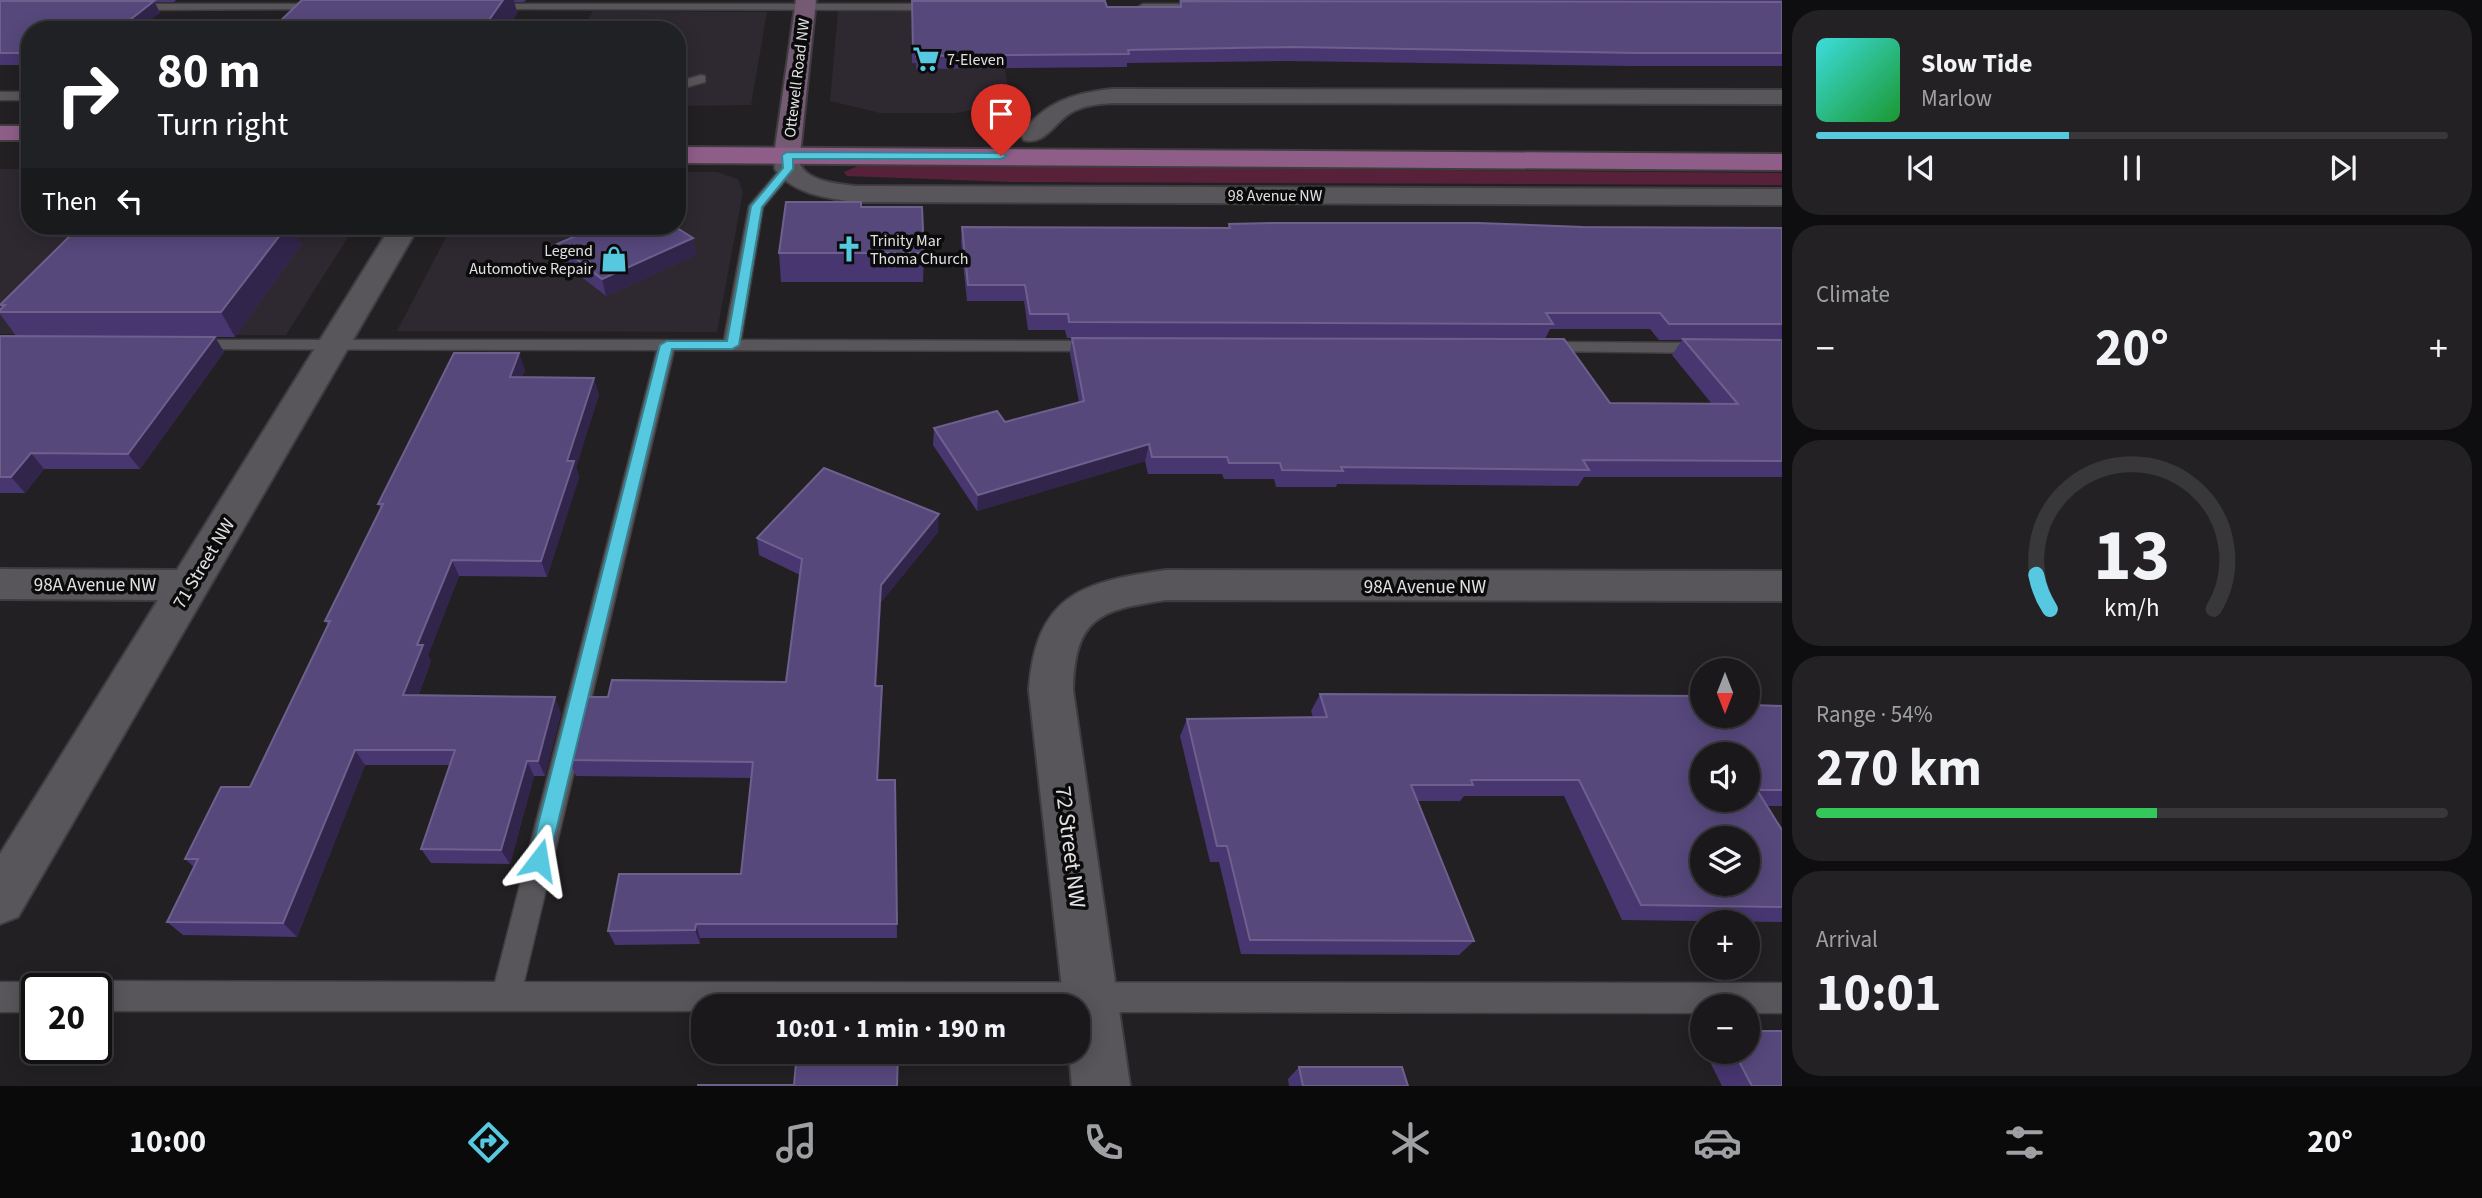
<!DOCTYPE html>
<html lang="en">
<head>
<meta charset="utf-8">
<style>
  body { margin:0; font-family:"Source Sans 3",sans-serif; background:#232124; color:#f1f3f6; height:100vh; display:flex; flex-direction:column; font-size:26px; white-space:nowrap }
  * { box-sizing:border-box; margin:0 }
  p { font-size:23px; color:#9fa0a3 }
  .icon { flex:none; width:38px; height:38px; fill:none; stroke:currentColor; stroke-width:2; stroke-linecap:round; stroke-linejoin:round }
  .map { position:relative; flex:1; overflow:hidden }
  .sheet { display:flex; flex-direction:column; gap:10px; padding:10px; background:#0e0d0f; width:700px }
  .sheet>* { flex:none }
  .guide { position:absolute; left:21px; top:21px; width:665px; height:214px; border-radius:28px; box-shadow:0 4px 18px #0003,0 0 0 2px #38373a; background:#202124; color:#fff; overflow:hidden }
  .needle { width:46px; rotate:180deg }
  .tools { position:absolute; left:1690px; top:658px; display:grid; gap:14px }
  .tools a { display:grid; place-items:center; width:70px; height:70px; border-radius:50%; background:#1a181b; box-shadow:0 4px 18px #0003,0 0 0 2px #38373a; font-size:35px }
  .speed { position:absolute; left:21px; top:973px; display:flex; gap:14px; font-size:35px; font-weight:700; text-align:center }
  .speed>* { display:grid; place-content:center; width:91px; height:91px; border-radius:50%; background:#1a181b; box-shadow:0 4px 18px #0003,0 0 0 2px #38373a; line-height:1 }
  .speed .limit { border:4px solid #111; border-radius:10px; background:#fff; color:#111 }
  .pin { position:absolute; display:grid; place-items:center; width:60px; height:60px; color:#fff; margin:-72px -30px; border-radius:50% 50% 50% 0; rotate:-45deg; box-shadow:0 0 7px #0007 }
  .pin .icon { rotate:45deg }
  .me { position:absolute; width:77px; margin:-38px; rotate:14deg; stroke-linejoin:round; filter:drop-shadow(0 0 5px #0008) }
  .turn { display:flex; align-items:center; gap:24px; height:147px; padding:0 21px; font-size:32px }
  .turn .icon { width:91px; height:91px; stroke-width:2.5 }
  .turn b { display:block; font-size:49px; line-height:60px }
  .then { display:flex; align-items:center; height:66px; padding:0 21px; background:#0003; gap:14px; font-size:26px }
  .big { font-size:52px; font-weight:700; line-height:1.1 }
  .sheet .widget { flex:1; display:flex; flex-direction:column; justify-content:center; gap:10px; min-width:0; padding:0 24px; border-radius:28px; background:#232124 }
  .sheet .dial { align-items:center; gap:0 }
  .dial svg { height:182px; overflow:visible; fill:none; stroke:#38373a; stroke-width:7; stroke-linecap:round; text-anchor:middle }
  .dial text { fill:#f1f3f6; stroke:none }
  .song { display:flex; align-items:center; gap:21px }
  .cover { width:84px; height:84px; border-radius:10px; background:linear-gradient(135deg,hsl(180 70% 55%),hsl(130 70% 35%)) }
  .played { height:7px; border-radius:4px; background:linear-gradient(90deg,#56c9e0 40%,#38373a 40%) }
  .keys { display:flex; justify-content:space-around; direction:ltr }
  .heat { display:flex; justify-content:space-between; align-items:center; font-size:38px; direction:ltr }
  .charge { height:10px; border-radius:5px; background:linear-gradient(90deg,#34c759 54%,#38373a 0) }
  .trip { position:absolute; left:691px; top:994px; width:399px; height:70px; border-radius:28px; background:#1a181b; box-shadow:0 4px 18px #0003,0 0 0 2px #38373a; font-weight:700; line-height:70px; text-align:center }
  .tabs { display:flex; height:112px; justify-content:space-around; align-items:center; background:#0a0a0b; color:#9fa0a3 }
  .tabs .icon { width:49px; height:49px }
  .tabs .active { color:#56c9e0 }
  .tabs b { font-size:32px; color:#f1f3f6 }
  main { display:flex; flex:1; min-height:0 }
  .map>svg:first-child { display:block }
  .built { fill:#2e2831 }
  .green { fill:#57213a }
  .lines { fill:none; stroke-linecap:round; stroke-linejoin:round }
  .lane-casing { stroke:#3f3d40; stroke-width:3 }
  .street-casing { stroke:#3f3d40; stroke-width:4 }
  .secondary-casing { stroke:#3f3d40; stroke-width:4 }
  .primary-casing { stroke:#3f3d40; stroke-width:4 }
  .lane { fill:#59565b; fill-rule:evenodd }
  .street { fill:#59565b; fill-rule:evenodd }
  .secondary { fill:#745a72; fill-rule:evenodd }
  .primary { fill:#8f5e88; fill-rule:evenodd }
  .wall { fill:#473670; fill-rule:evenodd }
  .shaded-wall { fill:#31254c }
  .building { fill:#57487c; stroke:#6d608c; stroke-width:2; fill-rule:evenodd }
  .route { fill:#56c9e0; stroke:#388392; stroke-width:2 }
  .labels { text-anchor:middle; stroke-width:7; stroke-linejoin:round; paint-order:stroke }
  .far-poi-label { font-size:16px; fill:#e1e0e2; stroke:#0b0b0c; text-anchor:start }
  .far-street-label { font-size:16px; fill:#e1e0e2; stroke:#0b0b0c }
  .street-label { font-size:19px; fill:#e1e0e2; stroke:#0b0b0c }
  .near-street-label { font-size:23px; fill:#e1e0e2; stroke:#0b0b0c }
</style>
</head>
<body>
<main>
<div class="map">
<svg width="1782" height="1086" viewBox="0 0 1782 1086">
  <rect width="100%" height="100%" fill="#232024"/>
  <g class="built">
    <path d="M593 11 767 12 751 105 677 106V30H582Z"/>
    <path d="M838 11H996L1010 102 956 113H880L830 101Z"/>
    <path d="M0 169H30V226H355L286 335 0 334Z"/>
    <path d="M677 172H717L738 179 743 192 717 332 397 331 452 226H677Z"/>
  </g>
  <path class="green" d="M860 165 1782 173V185L1013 182 847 176 844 172Z"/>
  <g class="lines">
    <g class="lane-casing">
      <g id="lane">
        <path d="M323 4 327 5V9L128 10 123 7 128 4Z"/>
        <path d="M489 4H939L944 7 939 10 485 9 484 7Z"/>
        <path d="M1143 4H1209L1214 7 1209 10 1139 9 1138 7Z"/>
        <path d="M701 75 705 76V82L677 90V82Z"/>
        <rect x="0" y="92" width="30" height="8"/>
        <path d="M788 165 795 169 763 207 741 340 1100 341 1109 346 1100 351 674 350 524 982 1782 983V1013H1748V1006H1703V1013L1078 1012V1006H704V1011H96V989H84L96 981 495 982 657 350 191 349 185 348 182 344 185 340H724L749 206 783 166Z"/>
        <path d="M1542 342 1706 343 1715 348 1706 353 1536 351 1533 347Z"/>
        <path d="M0 982H37L48 989H37V1012H0Z"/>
      </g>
    </g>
    <g class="street-casing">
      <g id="street">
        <path d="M1112 89 1782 90V104L1112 103C1099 104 1086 105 1074 111 1055 120 1046 146 1024 140L1021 135C1044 102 1074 93 1112 89Z"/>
        <path d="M787 147 796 150C800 156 798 161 801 166 809 182 840 184 855 186L1782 189V205L855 202C827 198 792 194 775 169L774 155 778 150Z"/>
        <path d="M391 226H419L18 917 0 924V854L158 600 0 599V569L177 570Z"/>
        <path d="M1166 570 1782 571V601L1166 600C1099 610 1075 617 1073 690L1130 1086H1072L1069 1052H1078V1006H1064L1029 690C1036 595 1081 582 1166 570Z"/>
      </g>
    </g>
    <g class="secondary-casing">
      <path id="secondary" d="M796 0H816L800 155 796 160H778L774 155Z"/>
    </g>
    <g class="primary-casing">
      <g id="primary">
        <rect x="0" y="126" width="30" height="14"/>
        <path d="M677 147 1782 154V170L677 163Z"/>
      </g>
    </g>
    <use href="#lane" class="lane"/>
    <use href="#street" class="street"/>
    <use href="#secondary" class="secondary"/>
    <use href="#primary" class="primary"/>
  </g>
  <g class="wall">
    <path d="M0 0H176L174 2H155L160 13 30 30V65H0Z"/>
    <path d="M302 0H526L524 2H514L517 13 506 30H271Z"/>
    <path d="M1179 0H1782V66H1631L1288 61 1127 63V67L916 69V63H912V1L1107 7H1180L1181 3H1179Z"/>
    <path d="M861 207 924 253 923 282H781L779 253Z"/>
    <path d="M1229 224 1782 228V477H1584L1578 486 1337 484 1336 487H1276L1274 479H1224L1222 474H1148L1145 461 977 511 933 445 934 428 1005 422 1079 402 1070 354 1072 338H1067L1065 330H1028L1024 301H967L961 243 962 227 1228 228ZM1550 329H1650L1659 340H1682L1672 355 1712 404 1610 403 1545 339Z"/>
    <path d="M76 226H292L301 245 235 337H200H215L224 352 140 469H44L25 493H0V336H16L0 314V310L2 308 0 305 78 228Z"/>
    <path d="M693 238 696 255 606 296 561 261 557 244Z"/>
    <path d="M525 370 522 377 599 394 576 467 579 477 547 577 459 576 428 655 431 661 418 696 561 713 545 776H534L510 864 431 863 421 849 450 765H365L297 937 183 935 167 922 194 867 185 859 250 787 328 625 325 621 381 509 378 504Z"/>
    <path d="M938 532 881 602 876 686H882L878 780H895L897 938H700V944L615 945 608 931 741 874 751 778 576 776 569 760 608 697 786 682 800 575 759 555 757 538Z"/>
    <path d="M1320 694 1782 706V806H1767L1782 830V922L1622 920 1564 796H1464L1460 801H1418L1474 941 1459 955 1241 954 1219 862H1210L1180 736 1187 719 1313 717 1311 711Z"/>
    <path d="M1705 1052H1748L1782 1086H1722Z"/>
    <path d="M1299 1067 1408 1086H1289L1288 1079Z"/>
  </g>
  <g class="shaded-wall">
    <path d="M503 0H514L517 13 506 30H482Z"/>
    <path d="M154 1 160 13 138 30H117Z"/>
    <path d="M287 226H292L301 245 235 337 221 312Z"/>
    <path d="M693 238 696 255 606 296 602 279Z"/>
    <path d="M215 337 224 352 140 469 128 454Z"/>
    <path d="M519 353 525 370 515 393 510 377Z"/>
    <path d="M594 378 599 394 576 467 579 477 547 577 541 561 567 461Z"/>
    <path d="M1149 444 1145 461 977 511 978 495Z"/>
    <path d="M31 453 44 469 25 493 11 477Z"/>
    <path d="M939 514 938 532 881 602 876 702 875 686 881 585Z"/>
    <path d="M452 560 459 576 428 655 431 661 412 711 403 695 417 645Z"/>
    <path d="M882 686V702L878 795 877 780Z"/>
    <path d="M555 697 561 713 545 776 538 761Z"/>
    <path d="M355 750 365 765 297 937 283 923Z"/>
    <path d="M527 761 534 776 510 864 501 850Z"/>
    <path d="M696 924 700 938V944L695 930Z"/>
  </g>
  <g class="building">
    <path d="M302 0H503L482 30H271Z"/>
    <path d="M0 1H154L117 30H30V53H0Z"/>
    <path d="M912 1H1105L1107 7H1181V1L1782 2V53H1637L1292 47 1128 50 1129 54 916 56V50H913Z"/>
    <path d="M786 202H861V207H922L924 253H779Z"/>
    <path d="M1271 223H1478L1583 227 1782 228V324H1669L1660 313H1546L1553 324 1069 322 1068 314H1030L1025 285H968L962 227 1230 228 1229 224Z"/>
    <path d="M80 226H287L221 312H0V310L5 305H0Z"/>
    <path d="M599 226H674L693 238 602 279 557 244Z"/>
    <path d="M0 336 215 337 128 454 31 453 11 477H0Z"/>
    <path d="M1072 338 1564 339 1610 403 1738 404 1683 339 1782 340V461L1583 460 1589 470 1341 467 1343 471 1282 470 1280 463H1229L1227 457H1152L1149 444 978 495 934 428 997 411 1005 422 1084 401Z"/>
    <path d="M454 353H519L510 377 594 378 567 461H574L541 561 452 560 417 645H423L403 695 555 697 538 761H527L501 850 421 849 455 750H355L283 923 167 922 198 859H185L221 787H250L330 621H325L383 504H378Z"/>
    <path d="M824 468 939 514 881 585 875 686H882L877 780H895L897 924H696L695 930 608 931 619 874H741L753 762 569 760 584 697H608L612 680 786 682 802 559 757 538Z"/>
    <path d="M1320 694 1703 696V716H1748V698L1753 705 1782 706V790H1757L1782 830V907L1641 905 1579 780H1471L1473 785H1411L1474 941 1250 940 1227 846H1217L1187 719 1327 717ZM1703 754H1748V800H1703ZM1703 838H1748V884H1703Z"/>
    <path d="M1748 1031H1782V1086H1752L1734 1052H1748Z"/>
    <path d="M797 1052H898L897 1086H698V1085H794Z"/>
    <path d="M1299 1067H1402L1408 1086H1303Z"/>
  </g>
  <path class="route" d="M787 152 1001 153 1007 156 1001 159H793V169L762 207 739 345 732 349H672L549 860 546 867 539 869 532 867 529 860 660 345 667 341H727L751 206 783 168 782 155Z"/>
  <defs>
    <g id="supermarket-bare" transform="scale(2.1)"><path d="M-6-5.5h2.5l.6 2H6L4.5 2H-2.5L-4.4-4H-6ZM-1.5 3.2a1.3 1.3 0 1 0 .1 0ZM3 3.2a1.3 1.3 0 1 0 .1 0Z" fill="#56c9e0" stroke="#0b0b0c" stroke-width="2.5" paint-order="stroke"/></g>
    <g id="church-bare" transform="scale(2.1)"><path d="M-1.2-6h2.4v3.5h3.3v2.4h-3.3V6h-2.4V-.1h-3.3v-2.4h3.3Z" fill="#56c9e0" stroke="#0b0b0c" stroke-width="2.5" paint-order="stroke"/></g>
    <g id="shop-bare" transform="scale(2.1)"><path d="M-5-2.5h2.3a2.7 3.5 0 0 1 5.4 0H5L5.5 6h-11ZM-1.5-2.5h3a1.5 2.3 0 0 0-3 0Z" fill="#56c9e0" stroke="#0b0b0c" stroke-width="2.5" paint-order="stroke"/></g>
  </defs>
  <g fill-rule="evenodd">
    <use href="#supermarket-bare" x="926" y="59"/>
    <use href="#church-bare" x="849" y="249"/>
    <use href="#shop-bare" x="614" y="259"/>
  </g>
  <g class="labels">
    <g class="far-poi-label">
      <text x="947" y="65">7-Eleven</text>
      <text x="870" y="246">Trinity Mar<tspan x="870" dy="18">Thoma Church</tspan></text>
      <text x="593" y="256" text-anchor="end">Legend<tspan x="593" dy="18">Automotive Repair</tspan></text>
    </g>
    <g class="far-street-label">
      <text transform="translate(796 78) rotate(-83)" y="6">Ottewell Road NW</text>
      <text x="1275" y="201">98 Avenue NW</text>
    </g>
    <g class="street-label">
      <text transform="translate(203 563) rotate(-59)" y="7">71 Street NW</text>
      <text x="95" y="591">98A Avenue NW</text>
      <text x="1425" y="593">98A Avenue NW</text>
    </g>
    <g class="near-street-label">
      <text transform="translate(1071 847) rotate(83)" y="8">72 Street NW</text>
    </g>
  </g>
</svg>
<div class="tools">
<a><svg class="needle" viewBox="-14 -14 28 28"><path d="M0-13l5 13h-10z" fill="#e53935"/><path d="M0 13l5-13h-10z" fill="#9fa0a3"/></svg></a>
<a><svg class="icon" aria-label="sound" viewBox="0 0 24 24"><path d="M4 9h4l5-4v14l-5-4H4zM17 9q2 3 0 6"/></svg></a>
<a><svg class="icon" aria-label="layers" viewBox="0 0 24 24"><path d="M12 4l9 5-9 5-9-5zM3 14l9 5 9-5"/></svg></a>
<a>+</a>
<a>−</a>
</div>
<div class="speed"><div class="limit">20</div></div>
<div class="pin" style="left:1001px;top:156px;background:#d93025"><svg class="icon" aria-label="arrive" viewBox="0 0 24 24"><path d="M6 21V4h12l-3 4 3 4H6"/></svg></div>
<svg class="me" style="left:539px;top:860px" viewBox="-20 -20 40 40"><path d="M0-17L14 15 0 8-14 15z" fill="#56c9e0" stroke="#fff" stroke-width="4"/></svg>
<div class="trip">10:01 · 1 min · 190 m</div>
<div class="guide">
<div class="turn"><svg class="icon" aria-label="right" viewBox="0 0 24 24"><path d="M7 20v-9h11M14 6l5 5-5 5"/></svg><div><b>80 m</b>Turn right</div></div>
<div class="then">Then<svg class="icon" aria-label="left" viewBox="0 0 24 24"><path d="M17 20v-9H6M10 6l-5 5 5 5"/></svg></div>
</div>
</div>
<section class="sheet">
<div class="widget">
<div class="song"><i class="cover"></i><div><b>Slow Tide</b><p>Marlow</p></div></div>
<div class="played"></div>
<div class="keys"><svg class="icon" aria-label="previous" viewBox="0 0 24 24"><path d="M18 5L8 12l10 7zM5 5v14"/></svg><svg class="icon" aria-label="pause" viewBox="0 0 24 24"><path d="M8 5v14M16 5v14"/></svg><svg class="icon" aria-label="next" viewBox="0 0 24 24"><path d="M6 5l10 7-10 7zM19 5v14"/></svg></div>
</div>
<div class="widget"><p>Climate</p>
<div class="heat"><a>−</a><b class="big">20°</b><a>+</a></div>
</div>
<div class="widget dial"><svg viewBox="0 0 100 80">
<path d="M14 69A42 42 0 1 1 86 69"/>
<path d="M14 69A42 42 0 0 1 8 54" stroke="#56c9e0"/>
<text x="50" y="56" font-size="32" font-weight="700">13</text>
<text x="50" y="72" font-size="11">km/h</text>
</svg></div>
<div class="widget"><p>Range · 54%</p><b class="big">270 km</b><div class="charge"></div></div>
<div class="widget"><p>Arrival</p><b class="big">10:01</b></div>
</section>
</main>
<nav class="tabs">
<b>10:00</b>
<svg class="icon active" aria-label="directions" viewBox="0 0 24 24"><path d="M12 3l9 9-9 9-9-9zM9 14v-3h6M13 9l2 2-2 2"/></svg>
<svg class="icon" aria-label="music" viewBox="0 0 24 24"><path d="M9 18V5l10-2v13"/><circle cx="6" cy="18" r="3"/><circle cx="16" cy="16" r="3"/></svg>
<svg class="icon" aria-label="phone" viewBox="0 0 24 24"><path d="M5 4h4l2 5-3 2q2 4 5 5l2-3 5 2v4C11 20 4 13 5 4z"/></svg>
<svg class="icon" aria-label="climate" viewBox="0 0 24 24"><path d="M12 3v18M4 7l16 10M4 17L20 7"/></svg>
<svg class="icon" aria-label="car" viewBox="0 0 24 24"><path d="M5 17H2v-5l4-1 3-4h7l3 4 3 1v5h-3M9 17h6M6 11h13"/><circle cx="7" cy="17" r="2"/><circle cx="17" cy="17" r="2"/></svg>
<svg class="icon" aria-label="filters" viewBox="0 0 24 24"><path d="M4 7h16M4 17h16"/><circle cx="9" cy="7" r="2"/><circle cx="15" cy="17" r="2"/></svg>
<b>20°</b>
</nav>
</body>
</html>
